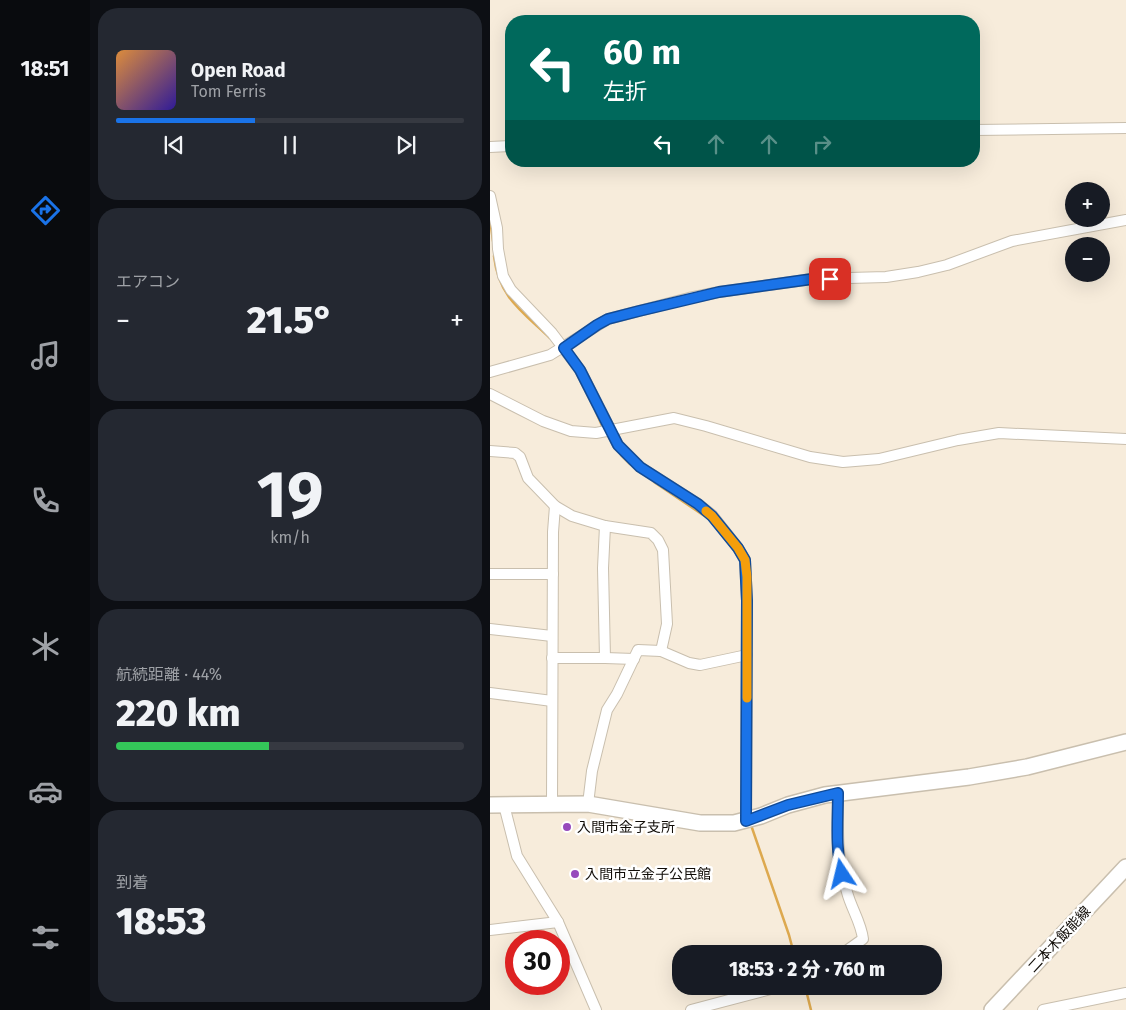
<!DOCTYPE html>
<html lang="ja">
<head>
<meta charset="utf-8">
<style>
  body { margin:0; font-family:"Fira Sans","Noto Sans JP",sans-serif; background:#242831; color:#f1f3f6; height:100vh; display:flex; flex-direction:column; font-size:19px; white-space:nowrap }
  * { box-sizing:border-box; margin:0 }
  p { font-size:16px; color:#9ea1a6 }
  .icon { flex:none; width:28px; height:28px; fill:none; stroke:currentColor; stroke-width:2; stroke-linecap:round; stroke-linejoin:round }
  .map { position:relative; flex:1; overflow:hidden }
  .details { display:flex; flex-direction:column; gap:8px; padding:8px; background:#0d0f14; width:400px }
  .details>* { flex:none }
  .top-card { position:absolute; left:15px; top:15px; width:475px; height:152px; border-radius:20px; box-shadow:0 5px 20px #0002; background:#00695c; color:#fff; overflow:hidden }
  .controls { position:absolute; left:575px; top:182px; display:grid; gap:10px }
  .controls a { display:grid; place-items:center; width:45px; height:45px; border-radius:50%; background:#171b24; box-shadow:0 5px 20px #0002; font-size:25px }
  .speed { position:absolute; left:15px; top:930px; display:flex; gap:10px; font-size:25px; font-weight:700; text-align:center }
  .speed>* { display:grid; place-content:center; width:65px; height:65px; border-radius:50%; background:#171b24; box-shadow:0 5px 20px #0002; line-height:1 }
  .speed .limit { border:8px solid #d22; background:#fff; color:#111 }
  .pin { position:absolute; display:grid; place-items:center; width:42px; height:42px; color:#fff; margin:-21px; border-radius:10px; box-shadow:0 2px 8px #0006 }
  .me { position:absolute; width:55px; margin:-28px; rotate:350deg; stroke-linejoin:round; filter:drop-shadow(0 0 4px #0008) }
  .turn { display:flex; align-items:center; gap:18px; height:105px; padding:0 15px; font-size:22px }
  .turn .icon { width:65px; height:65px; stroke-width:2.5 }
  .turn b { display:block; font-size:35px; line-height:42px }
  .lanes { display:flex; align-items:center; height:48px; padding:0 15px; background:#0003; justify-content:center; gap:25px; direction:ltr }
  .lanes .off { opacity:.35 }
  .big { font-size:38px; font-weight:800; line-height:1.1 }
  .details .tile { flex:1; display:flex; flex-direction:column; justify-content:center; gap:8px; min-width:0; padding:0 18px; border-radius:20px; background:#242831 }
  .details .dial { align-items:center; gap:0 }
  .dial b { font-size:65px; line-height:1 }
  .song { display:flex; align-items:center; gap:15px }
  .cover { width:60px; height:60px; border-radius:8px; background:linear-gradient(135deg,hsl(30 70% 55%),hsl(250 70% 35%)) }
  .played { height:5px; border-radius:2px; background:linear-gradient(90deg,#1a73e8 40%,#363941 40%) }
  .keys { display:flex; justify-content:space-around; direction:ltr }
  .heat { display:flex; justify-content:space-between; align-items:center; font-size:28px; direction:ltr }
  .charge { height:8px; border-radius:4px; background:linear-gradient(90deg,#34c759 44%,#363941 0) }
  .trip { position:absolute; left:182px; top:945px; width:270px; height:50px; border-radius:20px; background:#171b24; box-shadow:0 5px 20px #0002; font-weight:800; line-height:50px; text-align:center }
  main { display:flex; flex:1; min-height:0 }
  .dock { display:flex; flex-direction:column; width:90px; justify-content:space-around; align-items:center; background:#090b0e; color:#9ea1a6 }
  .dock .icon { width:35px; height:35px }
  .dock .on { color:#1a73e8 }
  .dock b { font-size:22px; color:#f1f3f6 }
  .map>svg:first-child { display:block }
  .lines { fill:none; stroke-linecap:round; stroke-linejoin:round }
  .stream { stroke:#dda94f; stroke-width:2.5 }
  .street-casing { stroke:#c9bfae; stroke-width:12 }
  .secondary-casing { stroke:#c9bfae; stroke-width:18 }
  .street { stroke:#fff; stroke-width:10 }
  .secondary { stroke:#fff; stroke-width:15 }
  .route-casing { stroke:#114b97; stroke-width:12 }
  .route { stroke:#1a73e8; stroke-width:9 }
  .slow { stroke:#f59e0b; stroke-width:9 }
  .poi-dot { fill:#974abc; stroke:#fff; stroke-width:2 }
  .labels { text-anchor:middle; stroke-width:5; stroke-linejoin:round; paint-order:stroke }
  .poi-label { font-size:14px; fill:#100c07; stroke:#fff; text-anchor:start }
  .street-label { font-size:14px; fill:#100c07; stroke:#fff }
</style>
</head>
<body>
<main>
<nav class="dock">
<b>18:51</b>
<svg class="icon on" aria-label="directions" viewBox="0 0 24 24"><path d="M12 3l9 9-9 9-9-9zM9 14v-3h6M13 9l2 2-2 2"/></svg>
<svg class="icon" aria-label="music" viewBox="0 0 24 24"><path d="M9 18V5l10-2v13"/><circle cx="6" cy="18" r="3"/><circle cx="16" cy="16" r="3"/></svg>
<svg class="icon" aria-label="phone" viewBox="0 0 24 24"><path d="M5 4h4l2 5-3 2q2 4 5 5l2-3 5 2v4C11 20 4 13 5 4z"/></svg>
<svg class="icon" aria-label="climate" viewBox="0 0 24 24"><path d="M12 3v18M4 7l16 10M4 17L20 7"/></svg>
<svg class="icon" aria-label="car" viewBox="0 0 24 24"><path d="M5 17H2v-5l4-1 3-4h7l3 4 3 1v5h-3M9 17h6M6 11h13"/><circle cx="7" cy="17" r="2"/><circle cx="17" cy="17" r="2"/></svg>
<svg class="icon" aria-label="filters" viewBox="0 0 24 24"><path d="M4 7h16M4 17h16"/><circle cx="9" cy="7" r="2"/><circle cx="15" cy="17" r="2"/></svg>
</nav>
<section class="details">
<div class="tile">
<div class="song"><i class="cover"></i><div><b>Open Road</b><p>Tom Ferris</p></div></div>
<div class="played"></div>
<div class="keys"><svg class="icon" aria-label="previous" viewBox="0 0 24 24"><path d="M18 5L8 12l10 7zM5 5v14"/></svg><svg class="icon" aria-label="pause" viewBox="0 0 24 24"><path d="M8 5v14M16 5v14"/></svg><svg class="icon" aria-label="next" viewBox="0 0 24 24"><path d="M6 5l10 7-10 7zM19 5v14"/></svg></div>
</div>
<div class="tile"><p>エアコン</p>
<div class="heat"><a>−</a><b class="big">21.5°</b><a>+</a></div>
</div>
<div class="tile dial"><b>19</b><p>km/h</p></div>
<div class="tile"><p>航続距離 · 44%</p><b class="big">220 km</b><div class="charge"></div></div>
<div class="tile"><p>到着</p><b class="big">18:53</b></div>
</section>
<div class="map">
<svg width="636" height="1010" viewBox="0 0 636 1010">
  <rect width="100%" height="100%" fill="#f7ecdb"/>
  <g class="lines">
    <g class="stream">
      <path d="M0 219 3 241"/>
      <path d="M4 256C9 298 32 311 60 338"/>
      <path d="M106 412 113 428"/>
      <path d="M131 455 140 464"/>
      <path d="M164 482 219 519"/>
      <path d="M261 825 299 935 304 954"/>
      <path d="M315 986 321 1010"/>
    </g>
    <g class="street-casing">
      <g id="street">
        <path d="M484 130 636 128"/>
        <path d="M0 147 21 146"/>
        <path d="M0 196 7 228 8 249 13 276 21 290 62 333 90 370 128 445 150 467 208 504 222 515 248 548 255 560 257 601 256 821"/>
        <path d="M0 372 60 355 118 319 199 298 229 292 322 279 396 277 428 272 457 265 522 241 636 220"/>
        <path d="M0 394 53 421 81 431 106 433 184 418 216 426 320 457 353 462 389 459 468 440 509 433 636 439"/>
        <path d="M0 451 25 453 30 457 38 478 65 506 82 516 115 526 161 533 168 540 173 550 177 624 171 651"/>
        <path d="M0 574H63"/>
        <path d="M0 629 62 636"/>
        <path d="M62 658H115L113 568 115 526"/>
        <path d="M115 658 144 659"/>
        <path d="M0 693 62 701"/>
        <path d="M348 793C348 827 346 859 357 892 361 908 371 922 373 939L352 954"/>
        <path d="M62 803 63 532 65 506"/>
        <path d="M98 804 102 771 117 710 127 694 148 650 171 651 199 663 210 665 257 655"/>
        <path d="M14 805 27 856 68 922 106 1010"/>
        <path d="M0 930 68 922"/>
        <path d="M201 1010 292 986"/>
        <path d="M553 1010 636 993"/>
      </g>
    </g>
    <g class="secondary-casing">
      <g id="secondary">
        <path d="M0 805 98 804 210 823H244L271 816 298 805 335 795 479 777 537 767 636 742"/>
        <path d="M502 1010 636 867"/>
      </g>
    </g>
    <use href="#street" class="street"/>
    <use href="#secondary" class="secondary"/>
  </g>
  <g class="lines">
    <g class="route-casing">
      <path id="route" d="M340 279H322L229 292 149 311 118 319 107 325 74 348 90 370 128 445 150 467 208 504 222 516 248 548 255 560 257 601 256 821 298 805 348 793C348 820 345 848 352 874"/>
    </g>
    <use href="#route" class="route"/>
    <path class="slow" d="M216 511 222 516 248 548 255 560 257 577V698"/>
  </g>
  <g class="poi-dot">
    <circle cx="77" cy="827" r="5"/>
    <circle cx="85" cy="874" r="5"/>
  </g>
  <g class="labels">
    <g class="poi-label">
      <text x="87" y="832">入間市金子支所</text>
      <text x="95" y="879">入間市立金子公民館</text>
    </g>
    <g class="street-label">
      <text transform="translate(569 939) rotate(-47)" y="5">二本木飯能線</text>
    </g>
  </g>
</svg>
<div class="controls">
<a>+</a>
<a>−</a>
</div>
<div class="speed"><div class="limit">30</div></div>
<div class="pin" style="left:340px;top:279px;background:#d93025"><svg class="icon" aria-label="arrive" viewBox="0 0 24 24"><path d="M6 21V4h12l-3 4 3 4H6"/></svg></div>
<svg class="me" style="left:352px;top:874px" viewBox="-20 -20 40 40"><path d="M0-17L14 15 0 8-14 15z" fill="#1a73e8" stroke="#fff" stroke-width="4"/></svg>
<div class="trip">18:53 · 2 分 · 760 m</div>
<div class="top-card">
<div class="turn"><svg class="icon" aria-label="left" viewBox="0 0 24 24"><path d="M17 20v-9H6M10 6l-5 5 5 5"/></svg><div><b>60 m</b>左折</div></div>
<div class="lanes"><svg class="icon" aria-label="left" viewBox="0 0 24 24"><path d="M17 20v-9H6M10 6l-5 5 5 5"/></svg><svg class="icon off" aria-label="ahead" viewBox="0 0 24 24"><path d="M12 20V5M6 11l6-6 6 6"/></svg><svg class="icon off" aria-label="ahead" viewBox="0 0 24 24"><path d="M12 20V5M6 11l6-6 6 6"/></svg><svg class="icon off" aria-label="right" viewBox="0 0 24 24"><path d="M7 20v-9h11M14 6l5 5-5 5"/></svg></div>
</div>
</div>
</main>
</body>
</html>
